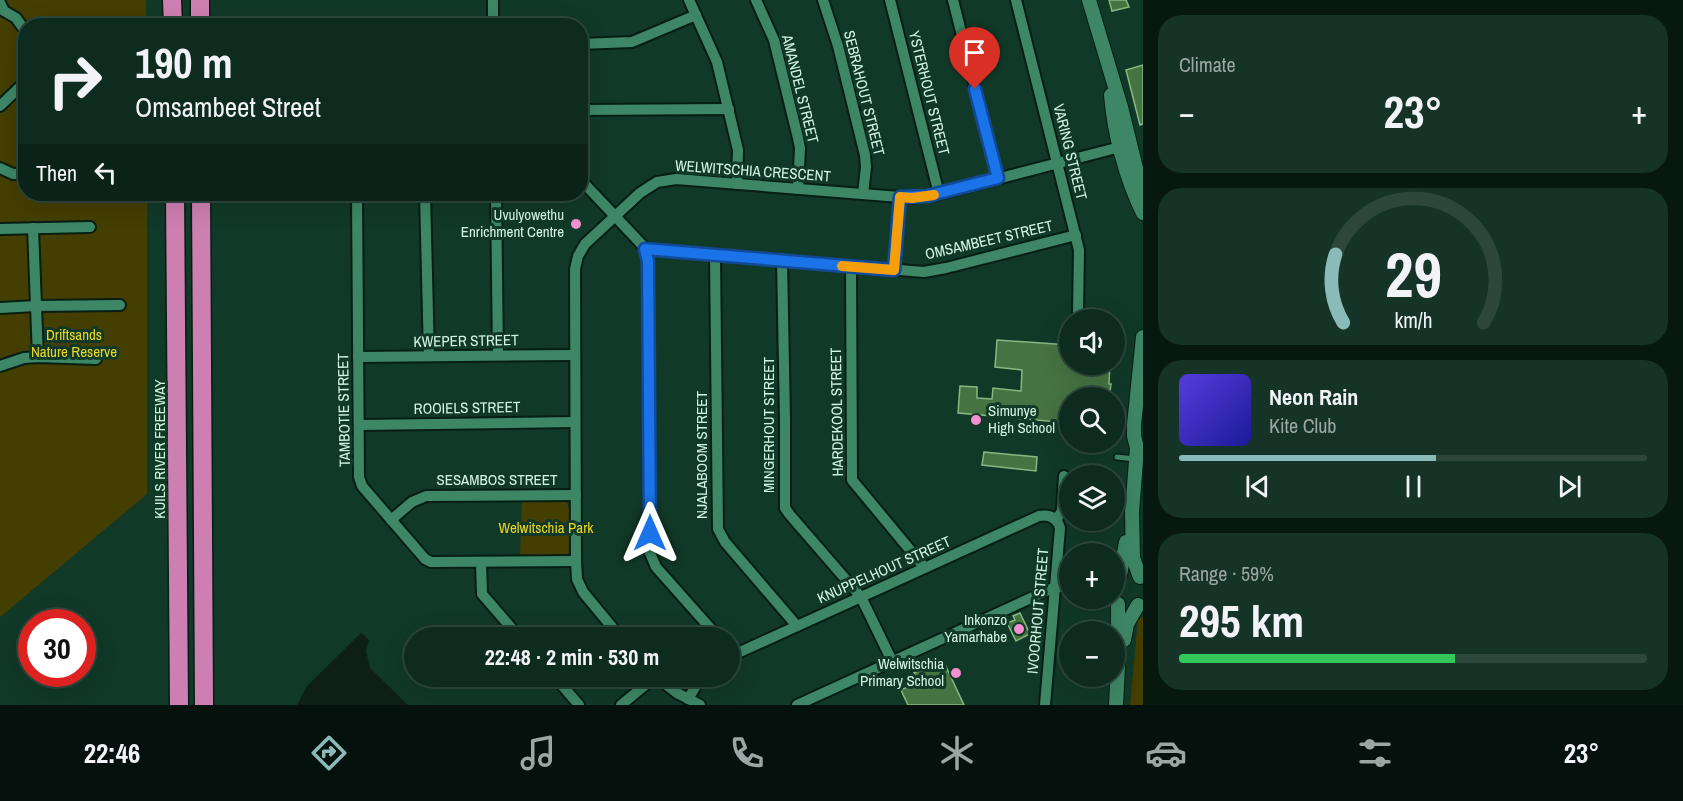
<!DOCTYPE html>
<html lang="en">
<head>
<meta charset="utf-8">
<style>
  body { margin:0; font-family:"Archivo Narrow",sans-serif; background:#163327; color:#f1f3f6; height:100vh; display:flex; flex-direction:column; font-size:22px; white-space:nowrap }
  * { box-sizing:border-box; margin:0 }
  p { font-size:20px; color:#9aa7a4 }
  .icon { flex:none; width:33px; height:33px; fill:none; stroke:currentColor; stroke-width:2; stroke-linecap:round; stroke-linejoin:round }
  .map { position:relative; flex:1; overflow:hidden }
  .drawer { display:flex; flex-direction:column; gap:15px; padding:15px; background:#071810; width:540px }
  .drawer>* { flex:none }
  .top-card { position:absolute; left:18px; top:18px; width:570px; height:183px; border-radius:24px; box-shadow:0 6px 24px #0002,0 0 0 2px #2d473c; background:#0d2b1e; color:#f1f3f6; overflow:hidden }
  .fabs { position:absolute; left:1059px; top:309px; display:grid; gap:12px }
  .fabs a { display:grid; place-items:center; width:66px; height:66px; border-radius:50%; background:#0d2b1e; box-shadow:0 6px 24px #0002,0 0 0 2px #2d473c; font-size:30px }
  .speed { position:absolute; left:18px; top:609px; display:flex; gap:12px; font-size:30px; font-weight:700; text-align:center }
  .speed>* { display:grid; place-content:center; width:78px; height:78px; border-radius:50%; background:#0d2b1e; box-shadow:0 6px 24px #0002,0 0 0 2px #2d473c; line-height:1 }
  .speed .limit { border:9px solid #d22; background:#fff; color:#111 }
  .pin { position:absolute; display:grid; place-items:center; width:51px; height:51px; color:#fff; margin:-62px -26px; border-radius:50% 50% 50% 0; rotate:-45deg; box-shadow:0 0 6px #0007 }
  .pin .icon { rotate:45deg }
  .me { position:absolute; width:66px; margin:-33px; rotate:0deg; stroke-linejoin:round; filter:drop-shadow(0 0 4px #0008) }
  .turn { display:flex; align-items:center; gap:21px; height:126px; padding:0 18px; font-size:27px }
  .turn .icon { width:78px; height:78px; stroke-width:2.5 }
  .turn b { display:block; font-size:42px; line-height:51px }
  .then { display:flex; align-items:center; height:57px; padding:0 18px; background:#0003; gap:12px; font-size:22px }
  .big { font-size:45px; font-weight:700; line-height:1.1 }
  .drawer .widget { flex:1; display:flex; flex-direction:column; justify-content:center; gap:9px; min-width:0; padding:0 21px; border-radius:24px; background:#163327 }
  .drawer .dial { align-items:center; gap:0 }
  .dial svg { height:156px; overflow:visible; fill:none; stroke:#2d473c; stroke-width:7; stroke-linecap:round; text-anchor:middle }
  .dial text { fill:#f1f3f6; stroke:none }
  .song { display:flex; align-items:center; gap:18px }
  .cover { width:72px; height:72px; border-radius:9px; background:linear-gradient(135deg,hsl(250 70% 55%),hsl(240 70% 35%)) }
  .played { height:6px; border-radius:3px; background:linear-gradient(90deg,#8bbbb9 55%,#2d473c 55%) }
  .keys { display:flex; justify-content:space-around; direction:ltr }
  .heat { display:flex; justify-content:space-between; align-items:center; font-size:33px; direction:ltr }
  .charge { height:9px; border-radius:4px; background:linear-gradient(90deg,#34c759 59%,#2d473c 0) }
  .trip { position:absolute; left:404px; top:627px; width:336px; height:60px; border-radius:30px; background:#0d2b1e; box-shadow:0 6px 24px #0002,0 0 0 2px #2d473c; font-weight:700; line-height:60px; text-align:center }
  .dock { display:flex; height:96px; justify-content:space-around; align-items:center; background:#05110c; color:#9aa7a4 }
  .dock .icon { width:42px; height:42px }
  .dock .active { color:#8bbbb9 }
  .dock b { font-size:27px; color:#f1f3f6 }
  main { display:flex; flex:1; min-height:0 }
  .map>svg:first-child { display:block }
  .green { fill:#453e01 }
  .water { fill:#0d1f16 }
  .building { fill:#467342; stroke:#88b782; stroke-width:1.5 }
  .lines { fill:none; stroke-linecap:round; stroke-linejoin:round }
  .service-casing { stroke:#061e13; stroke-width:8 }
  .minor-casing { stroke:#061e13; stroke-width:14 }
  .tertiary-casing { stroke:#061e13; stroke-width:16 }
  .motorway-casing { stroke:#061e13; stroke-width:21 }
  .service { stroke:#3d8766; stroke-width:5 }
  .minor { stroke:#3d8766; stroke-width:10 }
  .tertiary { stroke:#3d8766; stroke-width:14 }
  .motorway { stroke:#ce7fb1; stroke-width:18 }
  .route-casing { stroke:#114b97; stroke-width:15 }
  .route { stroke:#1a73e8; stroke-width:10 }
  .slow { stroke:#f59e0b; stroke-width:10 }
  .poi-dot { fill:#f590d1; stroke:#113928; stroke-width:2 }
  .labels { text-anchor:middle; stroke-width:6; stroke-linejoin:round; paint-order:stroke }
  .street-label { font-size:15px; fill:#d2f5e2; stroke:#113928 }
  .poi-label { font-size:15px; fill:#d2f5e2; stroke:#113928; text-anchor:end }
  .park-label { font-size:15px; fill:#ebd622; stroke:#113928 }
</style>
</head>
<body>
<main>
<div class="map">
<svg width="1143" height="705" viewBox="0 0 1143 705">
  <rect width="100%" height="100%" fill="#113928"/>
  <g class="green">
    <path d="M0 0H146V25L26 26V194H147V494L0 617Z"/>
    <path d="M522 499 565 500C573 510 571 534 571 547L570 551 566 557 520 559Z"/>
    <path d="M1143 616V705H1130L1138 620Z"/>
  </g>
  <path class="water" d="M361 633 369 640 366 651 370 668 408 705H297L307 686Z"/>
  <g class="building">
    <path d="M1109 0H1126L1129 7 1112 11Z"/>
    <path d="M1143 65V124L1140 125 1126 70Z"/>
    <path d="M997 340 1070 345V364H1110L1109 384H1111L1110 392 1108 391 1107 398H1070V423L958 413 960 386 977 387V398L992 399 993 388 1021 391 1022 370 995 367Z"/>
    <path d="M984 452 1037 457 1036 471 982 465Z"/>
    <path d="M1020 613 1030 634 1016 641 1007 623 1015 620 1013 616Z"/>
    <path d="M943 660 964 705H908L901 690 918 682 914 673Z"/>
  </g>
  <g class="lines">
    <g class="service-casing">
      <path id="service" d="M1117 457 1135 459"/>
    </g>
    <g class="minor-casing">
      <g id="minor">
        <path d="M493 0V26"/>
        <path d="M689 0 717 62 738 150 737 184"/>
        <path d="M756 0 774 40 798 138 800 148 798 189"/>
        <path d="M823 0 838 46 865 155 866 167 863 194"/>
        <path d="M890 0 939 194"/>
        <path d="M953 0 998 178"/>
        <path d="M1016 0 1079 250 1078 314"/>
        <path d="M0 3 4 11 16 18 26 32"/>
        <path d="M580 44 632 42 696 15"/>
        <path d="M0 106 26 81"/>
        <path d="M580 110 729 109"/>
        <path d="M0 168 13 174H26"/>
        <path d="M580 179 646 249 924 272 946 268 1076 235"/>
        <path d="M357 194 359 477 362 486 425 559 431 562 576 561"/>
        <path d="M425 194 429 356"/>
        <path d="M496 194 498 355"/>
        <path d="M33 228 38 357"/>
        <path d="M0 229 90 227"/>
        <path d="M646 249 648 260 650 553 656 567 719 638"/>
        <path d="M715 255 718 529 725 542 797 626"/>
        <path d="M782 260 785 420V508L790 515 861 597 892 661"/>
        <path d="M851 266 852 480 925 568"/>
        <path d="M894 270 900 197"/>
        <path d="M0 308 36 306 120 305"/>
        <path d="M358 357 575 355"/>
        <path d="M0 366 24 358 38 357 96 359"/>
        <path d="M359 425 575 422"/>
        <path d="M391 520 412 502 426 496 576 495"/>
        <path d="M1056 520 1062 511 1064 476"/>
        <path d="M481 563 482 594 520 638"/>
        <path d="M1112 598 1113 599"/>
        <path d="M621 638 583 592 577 579 576 561 575 269 578 256 585 244 640 193 657 182 676 179 912 198 939 194 1124 146"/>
        <path d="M729 657 1039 516C1050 514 1057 518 1060 528L1045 705"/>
        <path d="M554 676 579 705"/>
        <path d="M655 676 677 693 700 705"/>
        <path d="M688 699 702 676"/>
        <path d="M621 705 655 677"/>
        <path d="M797 705 1055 587 1070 586"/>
      </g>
    </g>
    <g class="tertiary-casing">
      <g id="tertiary">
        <path d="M1089 0 1121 107 1143 197"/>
        <path d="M1111 95C1114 133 1126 179 1143 213"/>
        <path d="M1120 575 1126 542"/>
        <path d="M1140 577 1133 558 1132 512 1137 448 1134 436V425L1143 337"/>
        <path d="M1124 640 1127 624 1138 605"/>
        <path d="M1116 705 1118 666V604"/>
      </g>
    </g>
    <g class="motorway-casing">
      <g id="motorway">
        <path d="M172 0 173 26"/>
        <path d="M200 0V26"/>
        <path d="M175 194 179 705"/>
        <path d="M201 194 204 705"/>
      </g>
    </g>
    <use href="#service" class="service"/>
    <use href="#minor" class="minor"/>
    <use href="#tertiary" class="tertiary"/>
    <use href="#motorway" class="motorway"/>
  </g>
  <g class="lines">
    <g class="route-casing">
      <path id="route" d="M650 533 648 261 645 249 894 270 900 197 927 196 998 178 975 89"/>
    </g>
    <use href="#route" class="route"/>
    <path class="slow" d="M842 266 894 270 900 197 912 198 934 195"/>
  </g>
  <g class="poi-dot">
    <circle cx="576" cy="224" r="6"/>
    <circle cx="976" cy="420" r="6"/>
    <circle cx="1019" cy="629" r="6"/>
    <circle cx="956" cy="673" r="6"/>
  </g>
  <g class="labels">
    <g class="street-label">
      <text transform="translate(800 89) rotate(76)" y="5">AMANDEL STREET</text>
      <text transform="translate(864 93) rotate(76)" y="5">SEBRAHOUT STREET</text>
      <text transform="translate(929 93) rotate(76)" y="5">YSTERHOUT STREET</text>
      <text transform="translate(1070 152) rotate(76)" y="5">VARING STREET</text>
      <text transform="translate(753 171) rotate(4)" y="5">WELWITSCHIA CRESCENT</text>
      <text transform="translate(989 240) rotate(-13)" y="5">OMSAMBEET STREET</text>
      <text transform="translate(466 341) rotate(-1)" y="5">KWEPER STREET</text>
      <text transform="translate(467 408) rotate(-1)" y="5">ROOIELS STREET</text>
      <text transform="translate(344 410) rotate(-91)" y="5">TAMBOTIE STREET</text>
      <text transform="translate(837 412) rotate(-91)" y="5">HARDEKOOL STREET</text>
      <text transform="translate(769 425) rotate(-90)" y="5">MINGERHOUT STREET</text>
      <text transform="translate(160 449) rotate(-90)" y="5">KUILS RIVER FREEWAY</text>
      <text transform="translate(702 455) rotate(-90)" y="5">NJALABOOM STREET</text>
      <text x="497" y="485">SESAMBOS STREET</text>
      <text transform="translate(884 570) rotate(-24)" y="5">KNUPPELHOUT STREET</text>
      <text transform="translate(1038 611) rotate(-85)" y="5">IVOORHOUT STREET</text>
    </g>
    <g class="poi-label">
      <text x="564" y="220">Uvulyowethu<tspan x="564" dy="17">Enrichment Centre</tspan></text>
      <text x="988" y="416" text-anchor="start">Simunye<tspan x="988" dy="17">High School</tspan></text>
      <text x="1007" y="625">Inkonzo<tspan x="1007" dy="17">Yamarhabe</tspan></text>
      <text x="944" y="669">Welwitschia<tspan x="944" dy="17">Primary School</tspan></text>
    </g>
    <g class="park-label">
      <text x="74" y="340">Driftsands<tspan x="74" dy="17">Nature Reserve</tspan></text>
      <text x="546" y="533">Welwitschia Park</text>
    </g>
  </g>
</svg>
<div class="fabs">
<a><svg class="icon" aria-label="sound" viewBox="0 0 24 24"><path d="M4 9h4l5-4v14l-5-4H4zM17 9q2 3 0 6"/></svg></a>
<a><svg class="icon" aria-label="search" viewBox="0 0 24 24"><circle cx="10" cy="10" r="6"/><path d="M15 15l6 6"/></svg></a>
<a><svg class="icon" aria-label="layers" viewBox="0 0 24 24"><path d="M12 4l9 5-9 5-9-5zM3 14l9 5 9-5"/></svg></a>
<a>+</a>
<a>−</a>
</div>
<div class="speed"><div class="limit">30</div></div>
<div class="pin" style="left:975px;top:89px;background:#d93025"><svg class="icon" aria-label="arrive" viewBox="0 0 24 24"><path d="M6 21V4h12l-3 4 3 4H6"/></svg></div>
<svg class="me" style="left:650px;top:533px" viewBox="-20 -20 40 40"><path d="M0-17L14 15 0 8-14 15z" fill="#1a73e8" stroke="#fff" stroke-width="4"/></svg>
<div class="trip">22:48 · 2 min · 530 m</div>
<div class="top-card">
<div class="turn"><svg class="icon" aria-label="right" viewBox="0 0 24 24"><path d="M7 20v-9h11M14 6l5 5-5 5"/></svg><div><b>190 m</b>Omsambeet Street</div></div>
<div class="then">Then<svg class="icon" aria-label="left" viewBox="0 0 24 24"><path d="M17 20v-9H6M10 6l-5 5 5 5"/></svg></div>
</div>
</div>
<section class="drawer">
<div class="widget"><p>Climate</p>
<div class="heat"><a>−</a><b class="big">23°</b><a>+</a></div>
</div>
<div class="widget dial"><svg viewBox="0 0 100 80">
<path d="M14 69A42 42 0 1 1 86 69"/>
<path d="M14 69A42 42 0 0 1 10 34" stroke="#8bbbb9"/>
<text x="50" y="56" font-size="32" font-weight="700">29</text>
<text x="50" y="72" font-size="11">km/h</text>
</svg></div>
<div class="widget">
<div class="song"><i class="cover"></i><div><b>Neon Rain</b><p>Kite Club</p></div></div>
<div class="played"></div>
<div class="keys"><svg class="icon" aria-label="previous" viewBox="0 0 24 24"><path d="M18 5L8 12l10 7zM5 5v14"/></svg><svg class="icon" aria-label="pause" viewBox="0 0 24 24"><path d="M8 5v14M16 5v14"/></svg><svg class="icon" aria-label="next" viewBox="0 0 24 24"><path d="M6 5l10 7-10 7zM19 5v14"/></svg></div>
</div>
<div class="widget"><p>Range · 59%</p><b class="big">295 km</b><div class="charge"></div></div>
</section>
</main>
<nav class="dock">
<b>22:46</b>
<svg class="icon active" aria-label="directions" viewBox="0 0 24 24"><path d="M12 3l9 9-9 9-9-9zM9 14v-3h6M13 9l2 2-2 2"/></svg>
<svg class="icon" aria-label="music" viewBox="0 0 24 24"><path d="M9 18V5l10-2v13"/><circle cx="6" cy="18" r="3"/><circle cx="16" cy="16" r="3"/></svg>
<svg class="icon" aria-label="phone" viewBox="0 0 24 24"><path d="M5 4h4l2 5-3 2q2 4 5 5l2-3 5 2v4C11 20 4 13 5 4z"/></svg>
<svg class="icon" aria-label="climate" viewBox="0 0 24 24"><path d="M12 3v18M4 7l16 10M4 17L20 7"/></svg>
<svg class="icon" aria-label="car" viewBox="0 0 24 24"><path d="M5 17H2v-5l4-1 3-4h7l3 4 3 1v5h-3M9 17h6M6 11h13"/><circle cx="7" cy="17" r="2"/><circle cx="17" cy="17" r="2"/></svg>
<svg class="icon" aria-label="filters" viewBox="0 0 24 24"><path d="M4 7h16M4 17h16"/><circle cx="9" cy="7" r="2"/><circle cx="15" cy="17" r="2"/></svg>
<b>23°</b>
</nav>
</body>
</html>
